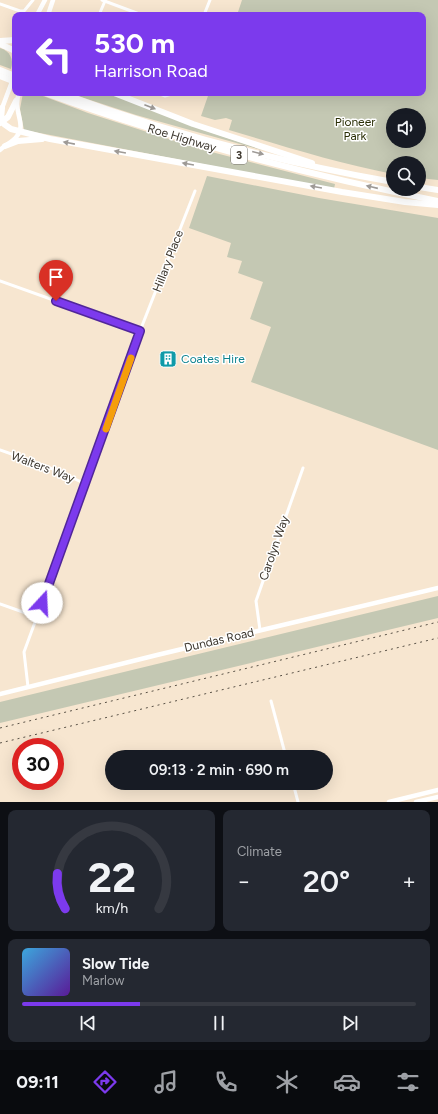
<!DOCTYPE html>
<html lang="en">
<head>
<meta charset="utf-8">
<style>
  body { margin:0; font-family:Figtree,sans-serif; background:#242831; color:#f1f3f6; height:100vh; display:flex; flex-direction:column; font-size:15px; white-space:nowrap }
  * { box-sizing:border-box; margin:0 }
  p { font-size:13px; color:#9ea1a6 }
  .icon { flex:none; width:22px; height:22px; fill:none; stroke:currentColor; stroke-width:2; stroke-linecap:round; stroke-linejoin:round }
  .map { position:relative; height:802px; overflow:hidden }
  .side { display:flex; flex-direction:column; gap:8px; padding:8px; background:#0d0f14; flex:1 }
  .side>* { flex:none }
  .banner { position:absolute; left:12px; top:12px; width:414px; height:84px; border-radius:8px; box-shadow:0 4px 16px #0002; background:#7c3aed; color:#fff; overflow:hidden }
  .tools { position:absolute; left:386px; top:108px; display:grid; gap:8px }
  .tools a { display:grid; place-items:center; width:40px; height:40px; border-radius:50%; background:#171b24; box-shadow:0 4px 16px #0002; font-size:20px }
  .speed { position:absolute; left:12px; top:738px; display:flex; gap:8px; font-size:20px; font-weight:700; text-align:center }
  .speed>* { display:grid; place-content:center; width:52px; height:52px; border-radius:50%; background:#171b24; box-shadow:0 4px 16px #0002; line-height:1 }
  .speed .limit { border:6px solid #d22; background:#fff; color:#111 }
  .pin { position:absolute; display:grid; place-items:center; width:34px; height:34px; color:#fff; margin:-41px -17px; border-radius:50% 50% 50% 0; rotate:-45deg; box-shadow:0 0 4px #0007 }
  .pin .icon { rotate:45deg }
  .me { position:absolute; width:44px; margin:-22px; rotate:20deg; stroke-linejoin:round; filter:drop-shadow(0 0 3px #0008) }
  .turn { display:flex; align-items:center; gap:14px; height:84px; padding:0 16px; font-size:18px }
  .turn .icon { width:52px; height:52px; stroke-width:2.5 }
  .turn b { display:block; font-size:28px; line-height:34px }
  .big { font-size:30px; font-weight:600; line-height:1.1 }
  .side .tile { flex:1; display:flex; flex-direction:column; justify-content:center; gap:6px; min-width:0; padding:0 14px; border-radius:8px; background:#242831 }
  .side .dial { align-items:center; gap:0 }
  .dial svg { height:104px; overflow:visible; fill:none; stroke:#363941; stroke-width:7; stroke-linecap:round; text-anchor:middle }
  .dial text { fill:#f1f3f6; stroke:none }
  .song { display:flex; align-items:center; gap:12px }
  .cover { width:48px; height:48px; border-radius:6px; background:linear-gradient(135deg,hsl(200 70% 55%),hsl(270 70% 35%)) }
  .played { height:4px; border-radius:2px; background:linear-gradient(90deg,#7c3aed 30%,#363941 30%) }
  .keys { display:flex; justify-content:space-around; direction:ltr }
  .heat { display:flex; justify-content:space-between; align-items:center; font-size:22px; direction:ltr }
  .side .tiles { flex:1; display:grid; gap:8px; grid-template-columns:1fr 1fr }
  .tile:last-child { grid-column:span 2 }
  .trip { position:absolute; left:105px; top:750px; width:228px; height:40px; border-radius:20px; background:#171b24; box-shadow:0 4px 16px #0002; font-weight:600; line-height:40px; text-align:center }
  .menu { display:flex; height:64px; justify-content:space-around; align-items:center; background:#090b0e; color:#9ea1a6 }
  .menu .icon { width:28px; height:28px }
  .menu .on { color:#7c3aed }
  .menu b { font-size:18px; color:#f1f3f6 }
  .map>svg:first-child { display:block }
  .green { fill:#c4c8b3; fill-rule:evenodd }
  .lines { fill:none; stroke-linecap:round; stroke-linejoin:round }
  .minor { stroke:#fff; stroke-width:3 }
  .secondary { stroke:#fff; stroke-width:4.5 }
  .motorway { stroke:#fff; stroke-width:6 }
  .rail { stroke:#595146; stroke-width:1; stroke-dasharray:2 4; stroke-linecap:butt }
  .oneway { fill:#9e9a96 }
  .route-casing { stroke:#51269a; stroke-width:10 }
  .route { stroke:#7c3aed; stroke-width:7 }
  .slow { stroke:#f59e0b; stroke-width:7 }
  .labels { text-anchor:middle; stroke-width:3; stroke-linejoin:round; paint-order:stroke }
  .shield { fill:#fff; stroke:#76726c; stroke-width:1 }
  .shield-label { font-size:11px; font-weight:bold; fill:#3c362d }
  .park-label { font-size:12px; fill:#2a2e05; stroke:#fff }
  .street-label { font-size:12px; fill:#3c362d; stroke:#fff }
  .culture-label { font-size:12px; fill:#0d838f; stroke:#fff; text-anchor:start }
</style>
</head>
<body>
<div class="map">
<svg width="438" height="802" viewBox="0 0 438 802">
  <rect width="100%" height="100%" fill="#f7e6d0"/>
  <g class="green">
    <path d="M242 0H438V180L419 178V163H393V174C337 163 283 146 229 130L232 120 226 118 215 120 201 116 209 93H423V15H237ZM393 115H419V141H393Z"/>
    <path d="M0 48C10 51 14 59 11 69L0 65Z"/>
    <path d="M23 93H35L88 113 200 149 335 184 334 189 24 130 20 109Z"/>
    <path d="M69 93H110L196 127 265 151 136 115Z"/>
    <path d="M207 176 319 198 438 218V450L251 382 271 327 250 319 263 282 238 273 242 261 227 257 231 243 189 228Z"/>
    <path d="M438 596V618L0 723V702Z"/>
  </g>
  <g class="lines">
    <g class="minor">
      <path d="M102 0 142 15"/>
      <path d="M0 4 20 11H24L33 0"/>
      <path d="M99 15 105 1"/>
      <path d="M204 15 210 0"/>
      <path d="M158 93 165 96 175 93"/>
      <path d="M0 281 140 331 86 484 24 652 28 687"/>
      <path d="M140 331 195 191"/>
      <path d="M0 450 48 467 86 484"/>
      <path d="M0 604 37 617"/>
      <path d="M260 630 256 601 303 468"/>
      <path d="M271 701 286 757"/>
      <path d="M293 783 298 802"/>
    </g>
    <g class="secondary">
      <path d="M37 15 45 0"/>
      <path d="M48 15 53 0"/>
      <path d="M1 111 13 79"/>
      <path d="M0 150C5 145 13 142 17 136 27 124 12 111 19 93"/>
      <path d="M0 694 157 655 438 588"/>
      <path d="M389 802 438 790"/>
      <path d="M416 802 438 797"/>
    </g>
    <g class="motorway">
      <path d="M0 41 15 40"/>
      <path d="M0 44 15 51"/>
      <path d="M0 70 15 76"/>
      <path d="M0 76 15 82"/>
      <path d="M45 93C173 140 304 174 438 201"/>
      <path d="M61 93C168 133 280 162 393 182"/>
      <path d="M114 93 193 124 312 163"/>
      <path d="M2 108 1 119 4 124 11 129 50 139 342 192 405 202 438 205"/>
      <path d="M0 123 8 117 16 101"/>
      <path d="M5 146 18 141 42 139"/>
      <path d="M419 187 438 190"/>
    </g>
    <g class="rail">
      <path d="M0 728 438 622"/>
      <path d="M0 743 438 638"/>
    </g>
  </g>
  <defs><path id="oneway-solid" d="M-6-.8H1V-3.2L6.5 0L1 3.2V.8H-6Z"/></defs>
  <g class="oneway">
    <use href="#oneway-solid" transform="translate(150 107) rotate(21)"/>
    <use href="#oneway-solid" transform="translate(69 143) rotate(-169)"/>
    <use href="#oneway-solid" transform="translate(120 152) rotate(-170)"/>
    <use href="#oneway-solid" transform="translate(258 153) rotate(14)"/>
    <use href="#oneway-solid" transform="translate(188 164) rotate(-170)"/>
    <use href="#oneway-solid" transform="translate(316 187) rotate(-170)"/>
    <use href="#oneway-solid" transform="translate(372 187) rotate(-167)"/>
  </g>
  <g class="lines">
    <g class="route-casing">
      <path id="route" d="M42 603 140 331 56 301"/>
    </g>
    <use href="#route" class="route"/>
    <path class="slow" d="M106 429 131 358"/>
  </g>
  <defs>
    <g id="building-square" transform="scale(0.9)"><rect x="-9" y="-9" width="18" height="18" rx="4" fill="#0f9aa8" stroke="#fff"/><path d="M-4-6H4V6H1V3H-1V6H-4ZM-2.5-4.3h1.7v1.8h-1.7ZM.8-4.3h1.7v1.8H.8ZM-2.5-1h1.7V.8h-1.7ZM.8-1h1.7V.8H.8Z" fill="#fff"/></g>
  </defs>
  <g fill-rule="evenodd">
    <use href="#building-square" x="168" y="359"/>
  </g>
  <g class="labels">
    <rect class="shield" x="231" y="146" width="16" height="18" rx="3"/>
    <g class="shield-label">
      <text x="239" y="159">3</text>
    </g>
    <g class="park-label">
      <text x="355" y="126">Pioneer<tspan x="355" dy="14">Park</tspan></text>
    </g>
    <g class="street-label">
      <text transform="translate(182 138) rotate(17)" y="4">Roe Highway</text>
      <text transform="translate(168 261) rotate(-69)" y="4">Hillary Place</text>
      <text transform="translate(43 467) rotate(21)" y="4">Walters Way</text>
      <text transform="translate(274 548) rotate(-71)" y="4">Carolyn Way</text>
      <text transform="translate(219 640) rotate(-13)" y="4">Dundas Road</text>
    </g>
    <g class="culture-label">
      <text x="181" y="363">Coates Hire</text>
    </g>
  </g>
</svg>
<div class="tools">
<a><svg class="icon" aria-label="sound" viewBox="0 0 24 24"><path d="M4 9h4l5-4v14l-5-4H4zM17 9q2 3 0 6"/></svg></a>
<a><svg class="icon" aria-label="search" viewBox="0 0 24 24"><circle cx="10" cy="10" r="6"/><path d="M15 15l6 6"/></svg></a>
</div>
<div class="speed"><div class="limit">30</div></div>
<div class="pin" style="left:56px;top:301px;background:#d93025"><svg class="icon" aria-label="arrive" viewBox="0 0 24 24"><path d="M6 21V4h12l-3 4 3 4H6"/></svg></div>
<svg class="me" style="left:42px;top:603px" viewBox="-20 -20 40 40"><circle r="19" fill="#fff"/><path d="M0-13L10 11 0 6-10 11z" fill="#7c3aed"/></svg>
<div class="trip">09:13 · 2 min · 690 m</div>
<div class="banner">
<div class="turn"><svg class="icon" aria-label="left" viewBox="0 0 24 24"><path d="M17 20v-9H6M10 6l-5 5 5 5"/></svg><div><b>530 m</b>Harrison Road</div></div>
</div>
</div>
<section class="side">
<div class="tiles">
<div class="tile dial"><svg viewBox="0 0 100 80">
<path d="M14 69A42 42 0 1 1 86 69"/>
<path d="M14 69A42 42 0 0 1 8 42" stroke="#7c3aed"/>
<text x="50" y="56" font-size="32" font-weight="700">22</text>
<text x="50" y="72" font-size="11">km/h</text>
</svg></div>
<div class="tile"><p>Climate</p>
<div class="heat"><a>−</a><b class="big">20°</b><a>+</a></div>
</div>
<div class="tile">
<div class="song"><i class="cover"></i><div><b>Slow Tide</b><p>Marlow</p></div></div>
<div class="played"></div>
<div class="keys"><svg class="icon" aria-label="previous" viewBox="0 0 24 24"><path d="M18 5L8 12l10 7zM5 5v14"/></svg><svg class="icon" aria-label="pause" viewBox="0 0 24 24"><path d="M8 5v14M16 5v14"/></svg><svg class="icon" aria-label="next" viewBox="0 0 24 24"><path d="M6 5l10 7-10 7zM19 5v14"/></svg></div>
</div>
</div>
</section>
<nav class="menu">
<b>09:11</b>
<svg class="icon on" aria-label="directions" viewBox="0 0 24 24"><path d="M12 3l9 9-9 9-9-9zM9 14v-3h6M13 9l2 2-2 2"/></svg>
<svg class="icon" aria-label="music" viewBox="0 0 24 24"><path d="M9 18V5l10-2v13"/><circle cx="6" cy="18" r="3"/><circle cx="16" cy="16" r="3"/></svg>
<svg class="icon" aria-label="phone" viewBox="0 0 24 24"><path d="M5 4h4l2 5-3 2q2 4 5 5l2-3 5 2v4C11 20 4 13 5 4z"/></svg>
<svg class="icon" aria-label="climate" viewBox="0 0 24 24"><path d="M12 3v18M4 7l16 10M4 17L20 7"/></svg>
<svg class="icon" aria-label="car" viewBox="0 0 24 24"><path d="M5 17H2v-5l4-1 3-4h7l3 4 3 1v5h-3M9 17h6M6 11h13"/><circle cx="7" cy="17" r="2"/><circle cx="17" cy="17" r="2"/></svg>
<svg class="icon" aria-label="filters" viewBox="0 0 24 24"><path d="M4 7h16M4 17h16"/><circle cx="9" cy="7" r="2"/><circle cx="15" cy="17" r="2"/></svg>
</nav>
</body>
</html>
